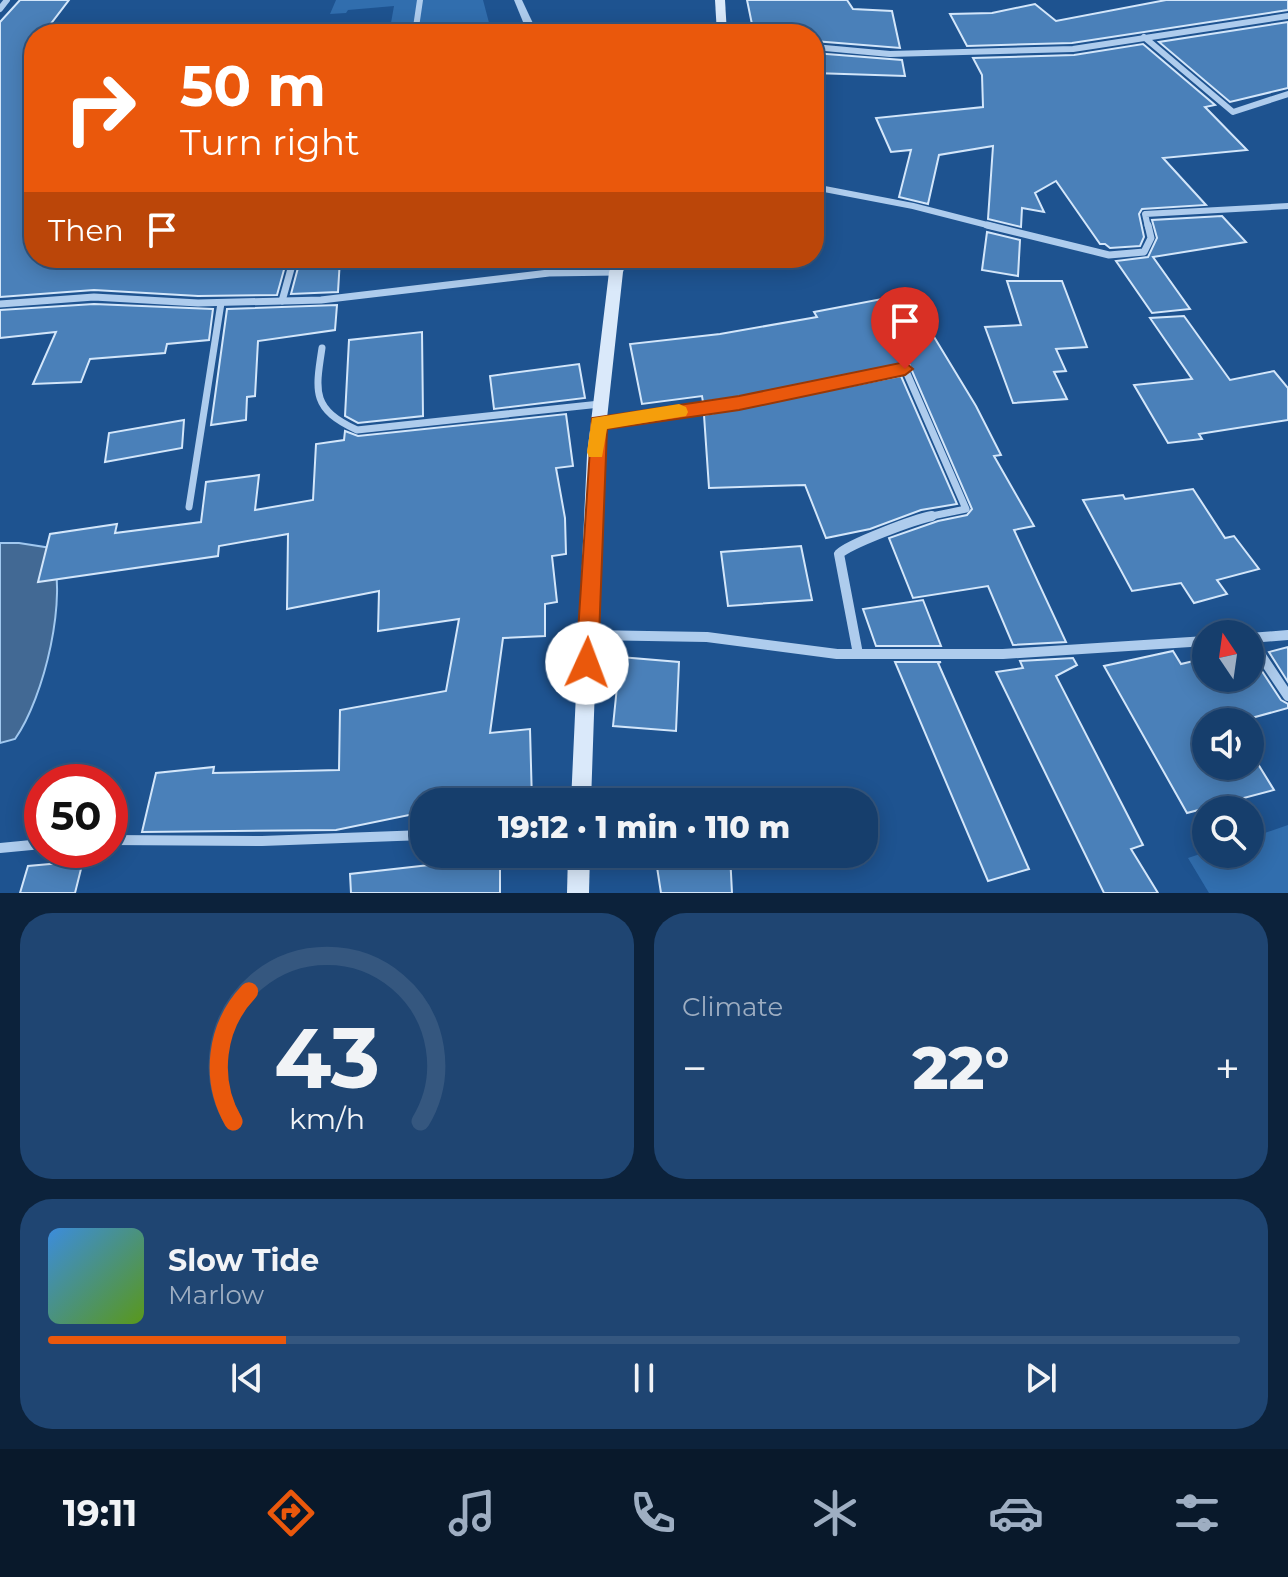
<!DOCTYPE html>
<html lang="en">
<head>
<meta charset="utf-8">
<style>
  body { margin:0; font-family:Montserrat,sans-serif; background:#1f4572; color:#f1f3f6; height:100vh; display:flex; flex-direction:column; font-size:30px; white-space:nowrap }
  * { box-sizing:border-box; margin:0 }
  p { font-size:26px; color:#9eaec2 }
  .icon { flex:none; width:44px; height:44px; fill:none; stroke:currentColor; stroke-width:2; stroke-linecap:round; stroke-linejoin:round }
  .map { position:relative; height:893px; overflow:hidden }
  .panel { display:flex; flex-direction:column; gap:20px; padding:20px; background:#0c223b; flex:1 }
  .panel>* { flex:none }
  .guide { position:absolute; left:24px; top:24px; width:800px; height:244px; border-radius:32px; box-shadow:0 4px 20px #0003,0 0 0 2px #35577f; background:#ea580c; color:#fff; overflow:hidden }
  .needle { width:52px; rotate:347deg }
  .controls { position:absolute; left:1192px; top:620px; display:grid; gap:16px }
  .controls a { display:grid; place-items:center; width:72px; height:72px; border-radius:50%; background:#163e6c; box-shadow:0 4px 20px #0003,0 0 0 2px #35577f; font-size:40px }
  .speed { position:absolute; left:24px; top:764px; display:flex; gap:16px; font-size:40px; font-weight:700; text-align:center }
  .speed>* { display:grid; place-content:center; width:104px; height:104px; border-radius:50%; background:#163e6c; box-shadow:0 4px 20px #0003,0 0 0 2px #35577f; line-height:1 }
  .speed .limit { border:12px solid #d22; background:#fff; color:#111 }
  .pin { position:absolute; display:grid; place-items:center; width:68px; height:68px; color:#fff; margin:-82px -34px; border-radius:50% 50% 50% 0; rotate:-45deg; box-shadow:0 0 8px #0007 }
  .pin .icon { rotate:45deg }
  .me { position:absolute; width:88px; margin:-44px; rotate:2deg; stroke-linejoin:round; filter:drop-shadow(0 0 6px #0008) }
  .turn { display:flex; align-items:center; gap:28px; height:168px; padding:0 24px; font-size:36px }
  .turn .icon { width:104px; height:104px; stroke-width:2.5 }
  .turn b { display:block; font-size:56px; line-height:68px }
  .then { display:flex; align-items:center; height:76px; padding:0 24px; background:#0003; gap:16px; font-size:30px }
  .big { font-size:60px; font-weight:800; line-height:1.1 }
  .panel .widget { flex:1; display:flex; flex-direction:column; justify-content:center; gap:12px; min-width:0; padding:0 28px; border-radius:32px; background:#1f4572 }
  .panel .dial { align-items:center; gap:0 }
  .dial svg { height:208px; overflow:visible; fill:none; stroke:#35577f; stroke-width:7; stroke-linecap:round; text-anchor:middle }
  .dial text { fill:#f1f3f6; stroke:none }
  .song { display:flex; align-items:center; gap:24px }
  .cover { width:96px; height:96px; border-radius:12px; background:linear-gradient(135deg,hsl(210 70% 55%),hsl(90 70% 35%)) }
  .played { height:8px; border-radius:4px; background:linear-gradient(90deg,#ea580c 20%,#35577f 20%) }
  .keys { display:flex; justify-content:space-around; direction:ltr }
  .heat { display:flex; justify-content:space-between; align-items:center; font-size:44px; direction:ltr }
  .panel .tiles { flex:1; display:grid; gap:20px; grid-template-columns:1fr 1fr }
  .widget:last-child { grid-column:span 2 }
  .trip { position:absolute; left:410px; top:788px; width:468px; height:80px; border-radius:32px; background:#163e6c; box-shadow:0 4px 20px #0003,0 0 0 2px #35577f; font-weight:800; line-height:80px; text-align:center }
  .dock { display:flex; height:128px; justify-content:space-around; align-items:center; background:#09192b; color:#9eaec2 }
  .dock .icon { width:56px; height:56px }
  .dock .active { color:#ea580c }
  .dock b { font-size:36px; color:#f1f3f6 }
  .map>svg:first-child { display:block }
  .green { fill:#316eae }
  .water { fill:#426994; stroke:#a1c8ef; stroke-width:2 }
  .building { fill:#4a80b9; stroke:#d3e6fa; stroke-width:2 }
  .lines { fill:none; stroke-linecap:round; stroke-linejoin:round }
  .minor-far2 { stroke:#aecced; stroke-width:6 }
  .minor-far1 { stroke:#aecced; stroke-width:7 }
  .minor { stroke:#aecced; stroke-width:10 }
  .tertiary { fill:#aecced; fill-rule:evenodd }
  .secondary { fill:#dae9fa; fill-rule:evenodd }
  .route { fill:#ea580c; stroke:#983908; stroke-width:2 }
  .slow { fill:#f59e0b }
</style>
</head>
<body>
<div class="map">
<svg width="1288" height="893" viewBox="0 0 1288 893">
  <rect width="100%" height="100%" fill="#1e5390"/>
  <g class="green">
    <path d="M336 0H483L492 34H389L394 6 348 10 346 13 330 14Z"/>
    <path d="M1288 825V893H1209L1188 858 1206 852 1250 854V838Z"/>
  </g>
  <path class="water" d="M0 543H19L51 548C69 596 44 698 15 739L0 743Z"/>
  <g class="building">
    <path d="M20 0H69L43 34H34V258H275L274 268 285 266 277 295 198 296 94 290 0 297V22Z"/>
    <path d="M747 0H847L853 9 892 11 900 48 814 41V34H754Z"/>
    <path d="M1166 0H1288V10L1072 43 967 46 950 14 992 13 1035 4 1056 21Z"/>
    <path d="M1288 22V88L1230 102 1159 42Z"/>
    <path d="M1143 44 1215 105 1205 107 1247 150 1163 158 1206 205 1142 209 1139 214 1144 237 1140 246 1110 248 1105 244H1100L1056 181 1035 193 1044 212 1022 208 1021 227 988 219 993 146 939 155 928 204 899 197 911 150 891 152 876 118 983 107 982 75 973 58 1074 55Z"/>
    <path d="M814 53 902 60 905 76 814 73Z"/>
    <path d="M1222 216 1246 242 1153 257 1190 309 1152 313 1116 261 1148 257 1157 238 1152 220Z"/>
    <path d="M987 232 1020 240 1018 276 982 270Z"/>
    <path d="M340 259 338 292 291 294 299 264Z"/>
    <path d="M1007 281H1062L1087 347 1056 349 1066 371 1054 372 1067 399 1013 403 985 327 1021 325Z"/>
    <path d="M908 294 976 406 1001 455 994 456 1034 526 1014 530 1066 642 1013 645 988 586 913 598 889 538 938 521 967 515 972 509 909 364 738 397 703 402 702 396 642 404 630 344 720 334 817 317 814 312Z"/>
    <path d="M94 304 213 309 209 340 167 344 165 353 90 359 81 382 33 384 56 332 0 338V310Z"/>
    <path d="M337 305 335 330 258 341 255 396 247 397 246 420 211 425 227 309Z"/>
    <path d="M1184 316 1230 380 1274 371 1288 388V420L1199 434 1202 439 1168 443 1134 385 1192 379 1150 318Z"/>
    <path d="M422 332 423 416 358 423 345 416 349 340Z"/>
    <path d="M579 364 585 398 494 409 490 376Z"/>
    <path d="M901 376 957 504 921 510 870 529 826 538 805 485 709 488 704 415Z"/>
    <path d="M566 414 573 466 556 468 565 518 566 554 552 556 557 602 545 604V636L503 638 490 733 530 729 532 802H424V812L336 830 142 832 156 773 214 767 213 773 339 770 340 710 446 691 459 619 378 631 379 591 287 609 288 534 219 546 218 556 38 582 50 534 117 524 115 533 201 522 206 482 259 475 255 510 313 500 316 444 344 440 345 431 358 436Z"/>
    <path d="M184 420 182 448 105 462 109 433Z"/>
    <path d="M1193 489 1225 538 1234 536 1259 569 1217 580 1227 594 1194 603 1181 583 1132 591 1083 500 1123 495 1125 499Z"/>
    <path d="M801 546 812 600 728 606 721 552Z"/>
    <path d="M923 600 941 646H876L863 609Z"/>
    <path d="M1288 647V682L1269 652Z"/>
    <path d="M1173 651 1181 664 1206 658V678H1250V653L1281 700 1288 704V708L1237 722H1206V766H1250V751L1274 790 1187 813 1104 666Z"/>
    <path d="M620 657 679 662 676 731 613 726Z"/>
    <path d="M1073 658 1077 665 1056 676 1143 845 1131 849 1158 893H1104L996 672 1023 668 1020 661Z"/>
    <path d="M895 662H941L938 663 1029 869 988 881Z"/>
    <path d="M593 854H730L732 893H661L657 867H593Z"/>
    <path d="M500 857V893H351L350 874Z"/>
    <path d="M83 861 75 893H20L28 866Z"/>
  </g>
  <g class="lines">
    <g class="minor-far2">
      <path d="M0 9 7 0"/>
      <path d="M415 34 420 0"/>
      <path d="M1144 37 1233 112 1288 94"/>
      <path d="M814 47 890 54 1073 49 1288 16"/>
      <path d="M814 187 913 206 995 227"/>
      <path d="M1148 227 1145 214 1288 206"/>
    </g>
    <g class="minor-far1">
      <path d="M987 225 1109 255 1144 252 1151 238 1148 225"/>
      <path d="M282 301 294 258"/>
      <path d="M0 304 94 297 198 303 321 300 549 273 616 272"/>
      <path d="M322 348C315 393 312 409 357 430L600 404"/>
      <path d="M599 423 739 403 905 369 966 509 922 518"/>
      <path d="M189 507 221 303"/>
    </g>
    <g class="minor">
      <path d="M589 635 707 637 837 654H1003L1206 641"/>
      <path d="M1250 638 1288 635"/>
      <path d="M1250 639 1288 696"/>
      <path d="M858 654 839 554C849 544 915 519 932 516"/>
      <path d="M110 840 262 841 424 835"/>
      <path d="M0 848 42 844"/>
    </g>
    <path class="tertiary" d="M514 0H522L538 34H528Z"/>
    <g class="secondary">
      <path d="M715 0H725L727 34H717Z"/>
      <path d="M614 258H628L623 272 603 455 591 802H571L587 455 609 272Z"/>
      <path d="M568 854H590L589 893H567Z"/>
    </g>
  </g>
  <path class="route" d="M905 362 913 369 905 375 739 410 607 429 598 663 595 671 587 674 579 671 576 663 592 418 739 396Z"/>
  <path class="slow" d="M679 404 686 407 688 412 686 416 607 429 602 457H589L587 452 592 418Z"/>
</svg>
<div class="controls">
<a><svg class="needle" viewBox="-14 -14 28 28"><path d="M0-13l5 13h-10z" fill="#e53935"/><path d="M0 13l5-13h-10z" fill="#9eaec2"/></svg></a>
<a><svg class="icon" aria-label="sound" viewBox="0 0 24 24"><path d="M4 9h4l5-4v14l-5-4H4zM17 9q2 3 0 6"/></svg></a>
<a><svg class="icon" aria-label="search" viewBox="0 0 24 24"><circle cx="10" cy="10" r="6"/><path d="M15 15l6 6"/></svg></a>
</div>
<div class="speed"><div class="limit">50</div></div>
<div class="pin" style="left:905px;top:369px;background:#d93025"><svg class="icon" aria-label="arrive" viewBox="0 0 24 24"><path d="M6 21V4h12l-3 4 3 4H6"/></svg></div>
<svg class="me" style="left:587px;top:663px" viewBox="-20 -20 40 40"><circle r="19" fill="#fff"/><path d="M0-13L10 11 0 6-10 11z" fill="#ea580c"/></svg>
<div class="trip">19:12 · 1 min · 110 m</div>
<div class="guide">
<div class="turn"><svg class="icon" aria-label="right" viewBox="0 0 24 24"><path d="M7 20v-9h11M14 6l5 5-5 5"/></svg><div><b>50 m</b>Turn right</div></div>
<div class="then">Then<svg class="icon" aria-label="arrive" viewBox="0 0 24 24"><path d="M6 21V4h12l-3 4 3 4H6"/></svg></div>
</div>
</div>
<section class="panel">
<div class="tiles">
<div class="widget dial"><svg viewBox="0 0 100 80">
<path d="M14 69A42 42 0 1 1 86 69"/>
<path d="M14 69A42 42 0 0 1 20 19" stroke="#ea580c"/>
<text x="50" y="56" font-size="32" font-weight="700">43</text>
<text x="50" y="72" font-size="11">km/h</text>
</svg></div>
<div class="widget"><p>Climate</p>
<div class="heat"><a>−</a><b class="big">22°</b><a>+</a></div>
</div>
<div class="widget">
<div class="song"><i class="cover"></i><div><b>Slow Tide</b><p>Marlow</p></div></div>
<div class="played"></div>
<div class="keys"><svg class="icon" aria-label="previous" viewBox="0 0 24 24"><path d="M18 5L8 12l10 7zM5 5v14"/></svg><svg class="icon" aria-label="pause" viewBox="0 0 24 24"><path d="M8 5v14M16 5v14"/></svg><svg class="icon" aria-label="next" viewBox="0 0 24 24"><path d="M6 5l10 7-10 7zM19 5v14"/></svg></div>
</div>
</div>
</section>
<nav class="dock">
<b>19:11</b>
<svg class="icon active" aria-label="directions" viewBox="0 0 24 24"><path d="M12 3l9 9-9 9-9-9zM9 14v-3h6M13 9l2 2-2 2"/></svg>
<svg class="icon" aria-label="music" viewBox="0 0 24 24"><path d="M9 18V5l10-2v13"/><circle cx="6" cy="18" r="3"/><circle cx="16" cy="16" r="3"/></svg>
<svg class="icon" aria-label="phone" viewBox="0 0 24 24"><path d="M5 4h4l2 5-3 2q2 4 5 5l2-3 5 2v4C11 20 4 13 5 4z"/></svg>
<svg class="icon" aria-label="climate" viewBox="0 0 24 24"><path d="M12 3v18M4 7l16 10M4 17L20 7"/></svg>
<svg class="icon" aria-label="car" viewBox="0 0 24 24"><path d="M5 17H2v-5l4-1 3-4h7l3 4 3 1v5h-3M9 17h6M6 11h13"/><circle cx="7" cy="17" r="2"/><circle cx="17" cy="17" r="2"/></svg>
<svg class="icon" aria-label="filters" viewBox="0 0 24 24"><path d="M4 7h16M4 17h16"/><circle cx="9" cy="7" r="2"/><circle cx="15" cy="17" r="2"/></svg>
</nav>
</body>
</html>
